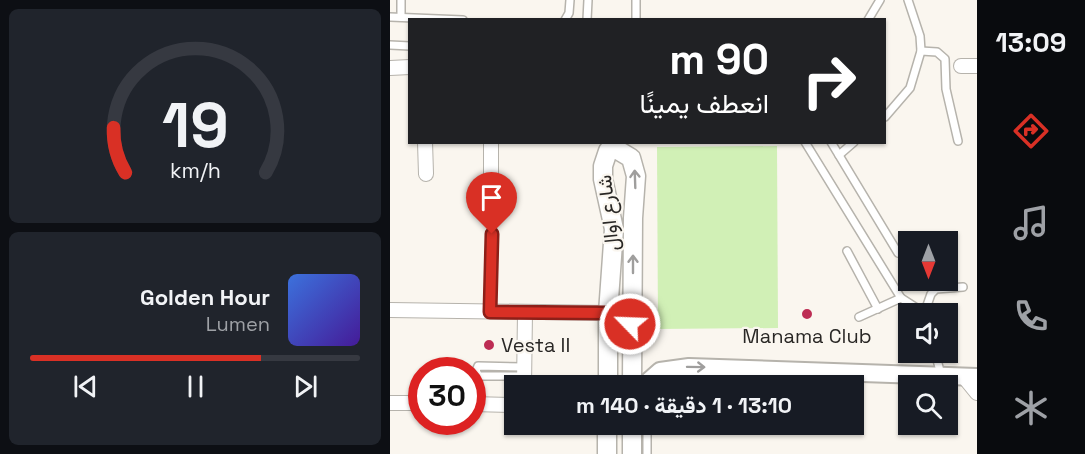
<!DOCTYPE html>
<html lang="ar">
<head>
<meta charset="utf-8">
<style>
  body { margin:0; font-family:"Space Grotesk",Vazirmatn,sans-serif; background:#20242c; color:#f1f3f6; direction:rtl; height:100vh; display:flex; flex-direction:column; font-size:22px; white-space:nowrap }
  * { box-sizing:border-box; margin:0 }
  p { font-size:20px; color:#9ea1a6 }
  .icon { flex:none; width:33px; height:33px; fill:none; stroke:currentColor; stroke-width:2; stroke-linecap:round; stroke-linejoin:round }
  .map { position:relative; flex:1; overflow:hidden; direction:ltr }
  .sheet { display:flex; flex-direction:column; gap:9px; padding:9px; background:#0d0f14; width:390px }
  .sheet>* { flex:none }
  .hud { position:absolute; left:18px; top:18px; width:478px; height:126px; border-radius:0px; box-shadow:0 2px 4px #0004; direction:rtl; background:#202124; color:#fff; overflow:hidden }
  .needle { width:39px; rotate:180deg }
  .buttons { position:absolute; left:508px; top:231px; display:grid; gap:12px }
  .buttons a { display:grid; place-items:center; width:60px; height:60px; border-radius:0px; background:#171b24; box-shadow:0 2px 4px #0004; font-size:30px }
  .speed { position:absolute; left:18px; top:357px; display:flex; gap:12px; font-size:30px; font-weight:700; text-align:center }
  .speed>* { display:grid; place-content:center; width:78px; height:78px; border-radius:50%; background:#171b24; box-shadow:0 2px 4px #0004; line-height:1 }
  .speed .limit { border:9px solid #d22; background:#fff; color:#111 }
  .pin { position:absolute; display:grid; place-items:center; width:51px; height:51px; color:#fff; margin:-62px -26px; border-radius:50% 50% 50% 0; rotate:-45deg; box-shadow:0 0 6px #0007 }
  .pin .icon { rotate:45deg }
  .me { position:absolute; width:66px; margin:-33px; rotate:294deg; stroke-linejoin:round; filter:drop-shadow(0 0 4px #0008) }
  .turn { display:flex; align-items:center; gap:21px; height:126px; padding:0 18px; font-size:27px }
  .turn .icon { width:78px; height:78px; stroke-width:2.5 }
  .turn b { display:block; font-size:42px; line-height:51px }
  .sheet .card { flex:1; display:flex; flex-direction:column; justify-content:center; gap:9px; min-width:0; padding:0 21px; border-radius:9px; background:#20242c }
  .sheet .dial { align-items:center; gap:0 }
  .dial svg { height:156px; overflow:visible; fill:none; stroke:#363941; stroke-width:7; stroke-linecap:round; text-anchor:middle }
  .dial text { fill:#f1f3f6; stroke:none }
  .song { display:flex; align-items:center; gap:18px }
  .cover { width:72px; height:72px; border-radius:9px; background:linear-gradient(135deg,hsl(220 70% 55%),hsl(260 70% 35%)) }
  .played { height:6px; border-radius:3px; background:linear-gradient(90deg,#d93025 70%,#363941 70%) }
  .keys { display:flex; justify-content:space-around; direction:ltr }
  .trip { position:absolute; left:114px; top:375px; width:360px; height:60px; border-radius:0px; background:#171b24; box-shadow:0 2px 4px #0004; font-weight:700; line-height:60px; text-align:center; direction:rtl }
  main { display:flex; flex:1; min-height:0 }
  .tabs { display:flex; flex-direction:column; width:108px; justify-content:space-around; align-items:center; background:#090b0e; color:#9ea1a6 }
  .tabs .icon { width:42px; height:42px }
  .tabs .current { color:#d93025 }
  .tabs b { font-size:27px; color:#f1f3f6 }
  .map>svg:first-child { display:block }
  .green { fill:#d1f0b6 }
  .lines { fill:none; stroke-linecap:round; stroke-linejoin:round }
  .service-casing { stroke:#b6b3ac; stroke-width:10 }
  .minor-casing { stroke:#b6b3ac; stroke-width:16 }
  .tertiary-casing { stroke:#b6b3ac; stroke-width:20 }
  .secondary-casing { stroke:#b6b3ac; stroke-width:21 }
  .service { stroke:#fff; stroke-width:7 }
  .minor { stroke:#fff; stroke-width:14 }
  .tertiary { stroke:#fff; stroke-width:16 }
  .secondary { stroke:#fff; stroke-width:18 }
  .oneway { stroke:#9f9e9d }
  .route-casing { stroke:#8d1f18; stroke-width:15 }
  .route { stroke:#d93025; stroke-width:10 }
  .poi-dot { fill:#bd2d54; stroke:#faf6ef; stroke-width:2 }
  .labels { text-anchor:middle; stroke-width:4.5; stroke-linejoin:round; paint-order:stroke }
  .street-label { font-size:20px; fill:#292725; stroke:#faf6ef }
  .poi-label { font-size:20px; fill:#292725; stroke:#faf6ef }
</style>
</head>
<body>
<main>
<nav class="tabs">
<b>13:09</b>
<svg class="icon current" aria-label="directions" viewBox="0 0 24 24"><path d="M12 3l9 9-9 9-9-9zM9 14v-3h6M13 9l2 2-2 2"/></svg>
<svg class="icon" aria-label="music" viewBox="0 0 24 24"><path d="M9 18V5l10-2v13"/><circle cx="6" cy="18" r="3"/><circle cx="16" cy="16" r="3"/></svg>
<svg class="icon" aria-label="phone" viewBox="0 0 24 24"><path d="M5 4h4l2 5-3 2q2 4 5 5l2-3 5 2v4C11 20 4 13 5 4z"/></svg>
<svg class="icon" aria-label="climate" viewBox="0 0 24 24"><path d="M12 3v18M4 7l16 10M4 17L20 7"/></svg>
</nav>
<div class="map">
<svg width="587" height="454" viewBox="0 0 587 454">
  <rect width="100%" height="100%" fill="#faf6ef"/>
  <path class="green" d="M387 146 388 328 268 329 267 147Z"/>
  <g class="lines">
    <g class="service-casing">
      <g id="service">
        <path d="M11 0V17"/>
        <path d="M246 0V20"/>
        <path d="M0 17 73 20"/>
        <path d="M175 20 179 13 180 0"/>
        <path d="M197 20 198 0"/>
        <path d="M478 20 490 0"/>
        <path d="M0 45 20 46"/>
        <path d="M531 51 547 52 555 59 556 89 568 141"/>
        <path d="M495 117 520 88 531 51 530 36 518 0"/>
        <path d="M415 142 511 298 525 307 529 314"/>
        <path d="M441 142 508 253"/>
        <path d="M449 155 464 142"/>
        <path d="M457 251 488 309"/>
        <path d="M100 312 102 234"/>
        <path d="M534 314 541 294 546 289 573 287"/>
        <path d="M469 317 511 298"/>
        <path d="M545 352 551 375"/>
        <path d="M134 376H89L86 371 88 366 134 367"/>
        <path d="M253 424 257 433V454"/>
      </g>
    </g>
    <g class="minor-casing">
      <g id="minor">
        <path d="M571 66H587"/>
        <path d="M0 68 20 67"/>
        <path d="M35 142 36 174"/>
        <path d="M101 182V142"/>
        <path d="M0 310 218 313 235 319 243 330"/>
        <path d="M574 377 587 393"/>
        <path d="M134 386 135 312"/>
        <path d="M0 403H32"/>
        <path d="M82 404 124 405"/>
      </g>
    </g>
    <g class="tertiary-casing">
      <path id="tertiary" d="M253 386 270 371 299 367 587 377"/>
    </g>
    <g class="secondary-casing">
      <g id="secondary">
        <path d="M218 386V313L224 229 213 179V166L218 151 226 149 241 158 246 176 243 218 242 386"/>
        <path d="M242 424V454"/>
        <path d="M217 454V424"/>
      </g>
    </g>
    <use href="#service" class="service"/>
    <use href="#minor" class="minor"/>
    <use href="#tertiary" class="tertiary"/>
    <use href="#secondary" class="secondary"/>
  </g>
  <defs><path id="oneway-shaft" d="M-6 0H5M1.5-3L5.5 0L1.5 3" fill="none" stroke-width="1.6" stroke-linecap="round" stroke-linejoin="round" transform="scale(1.5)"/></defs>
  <g class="oneway">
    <use href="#oneway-shaft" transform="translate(245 179) rotate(-92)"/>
    <use href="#oneway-shaft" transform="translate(243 264) rotate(-90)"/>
    <use href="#oneway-shaft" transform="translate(306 367) rotate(1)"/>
  </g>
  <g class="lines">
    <g class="route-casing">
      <path id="route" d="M102 234 100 312 218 313 229 315 240 324"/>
    </g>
    <use href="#route" class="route"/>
  </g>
  <g class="poi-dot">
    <circle cx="417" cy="314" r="6"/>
    <circle cx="99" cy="345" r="6"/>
  </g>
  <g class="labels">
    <g class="street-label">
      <text transform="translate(218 213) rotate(-96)" y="7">شارع اوال</text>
    </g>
    <g class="poi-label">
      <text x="417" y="343">Manama Club</text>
      <text x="111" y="352" text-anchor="start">Vesta II</text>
    </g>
  </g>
</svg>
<div class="buttons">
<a><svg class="needle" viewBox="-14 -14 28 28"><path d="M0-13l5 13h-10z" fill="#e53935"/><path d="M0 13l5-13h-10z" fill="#9ea1a6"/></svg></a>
<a><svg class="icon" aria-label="sound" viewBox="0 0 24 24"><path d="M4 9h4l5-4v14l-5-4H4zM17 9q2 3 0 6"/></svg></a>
<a><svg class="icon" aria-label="search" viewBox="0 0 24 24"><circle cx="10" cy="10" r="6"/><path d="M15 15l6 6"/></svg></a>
</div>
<div class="speed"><div class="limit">30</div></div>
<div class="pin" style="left:102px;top:234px;background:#d93025"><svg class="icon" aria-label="arrive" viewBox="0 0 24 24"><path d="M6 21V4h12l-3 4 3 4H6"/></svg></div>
<svg class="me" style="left:240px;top:324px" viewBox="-20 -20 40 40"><circle r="17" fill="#d93025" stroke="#fff" stroke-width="3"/><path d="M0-11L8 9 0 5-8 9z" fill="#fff"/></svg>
<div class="trip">13:10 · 1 دقيقة · 140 m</div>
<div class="hud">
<div class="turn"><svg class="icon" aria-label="right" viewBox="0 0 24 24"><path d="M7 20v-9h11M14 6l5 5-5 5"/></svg><div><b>90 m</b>انعطف يمينًا</div></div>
</div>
</div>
<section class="sheet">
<div class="card dial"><svg viewBox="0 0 100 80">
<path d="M14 69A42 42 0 1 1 86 69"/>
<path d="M14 69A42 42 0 0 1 8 46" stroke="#d93025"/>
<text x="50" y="56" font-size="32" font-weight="700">19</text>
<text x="50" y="72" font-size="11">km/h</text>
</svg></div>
<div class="card">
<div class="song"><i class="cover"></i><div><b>Golden Hour</b><p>Lumen</p></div></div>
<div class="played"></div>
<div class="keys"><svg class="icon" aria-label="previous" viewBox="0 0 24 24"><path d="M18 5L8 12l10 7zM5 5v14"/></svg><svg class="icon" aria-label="pause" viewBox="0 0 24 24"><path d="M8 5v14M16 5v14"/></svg><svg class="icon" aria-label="next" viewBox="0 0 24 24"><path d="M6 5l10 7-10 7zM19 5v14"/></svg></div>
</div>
</section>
</main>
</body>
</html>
